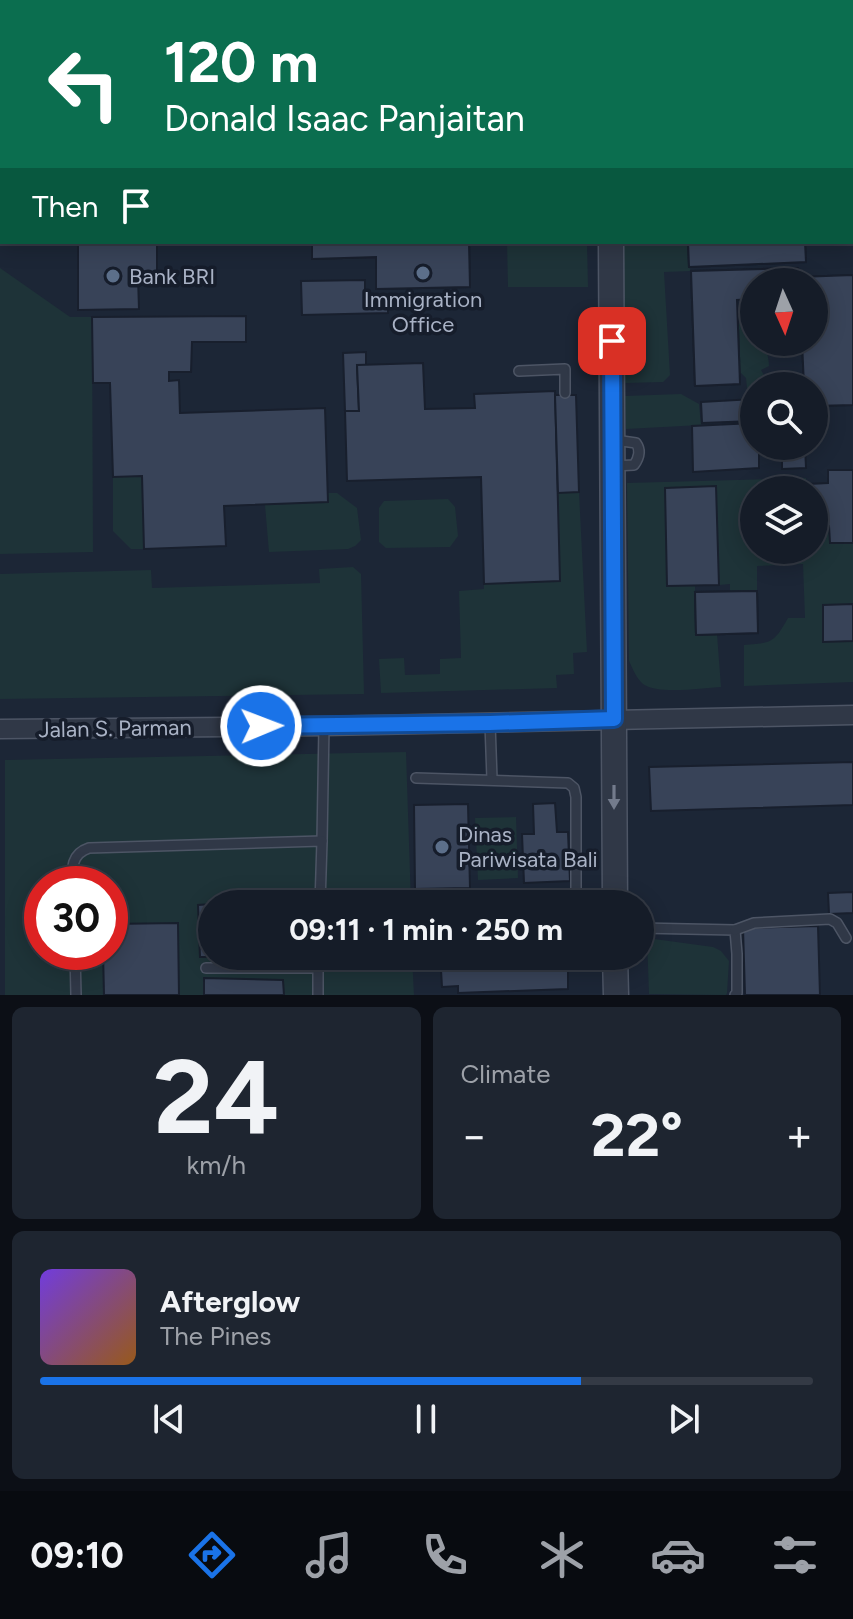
<!DOCTYPE html>
<html lang="en">
<head>
<meta charset="utf-8">
<style>
  body { margin:0; font-family:Figtree,sans-serif; background:#1e2530; color:#f1f3f6; height:100vh; display:flex; flex-direction:column; font-size:30px; white-space:nowrap }
  * { box-sizing:border-box; margin:0 }
  p { font-size:26px; color:#9da1a8 }
  .icon { flex:none; width:44px; height:44px; fill:none; stroke:currentColor; stroke-width:2; stroke-linecap:round; stroke-linejoin:round }
  .map { position:relative; height:995px; overflow:hidden }
  .side { display:flex; flex-direction:column; gap:12px; padding:12px; background:#0c0f16; flex:1 }
  .side>* { flex:none }
  .guide { position:absolute; left:0px; top:0px; width:854px; height:244px; box-shadow:0 4px 20px #0003,0 0 0 2px #343a45; background:#0b6e4f; color:#fff; overflow:hidden }
  .needle { width:52px; rotate:177deg }
  .fabs { position:absolute; left:740px; top:268px; display:grid; gap:16px }
  .fabs a { display:grid; place-items:center; width:88px; height:88px; border-radius:50%; background:#151c28; box-shadow:0 4px 20px #0003,0 0 0 2px #343a45; font-size:40px }
  .speed { position:absolute; left:24px; top:866px; display:flex; gap:16px; font-size:40px; font-weight:700; text-align:center }
  .speed>* { display:grid; place-content:center; width:104px; height:104px; border-radius:50%; background:#151c28; box-shadow:0 4px 20px #0003,0 0 0 2px #343a45; line-height:1 }
  .speed .limit { border:12px solid #d22; background:#fff; color:#111 }
  .pin { position:absolute; display:grid; place-items:center; width:68px; height:68px; color:#fff; margin:-34px; border-radius:16px; box-shadow:0 4px 12px #0006 }
  .me { position:absolute; width:88px; margin:-44px; rotate:89deg; stroke-linejoin:round; filter:drop-shadow(0 0 6px #0008) }
  .turn { display:flex; align-items:center; gap:28px; height:168px; padding:0 32px; font-size:36px }
  .turn .icon { width:104px; height:104px; stroke-width:2.5 }
  .turn b { display:block; font-size:56px; line-height:68px }
  .then { display:flex; align-items:center; height:76px; padding:0 32px; background:#0003; gap:16px; font-size:30px }
  .big { font-size:60px; font-weight:700; line-height:1.1 }
  .side .widget { flex:1; display:flex; flex-direction:column; justify-content:center; gap:12px; min-width:0; padding:0 28px; border-radius:12px; background:#1e2530 }
  .side .dial { align-items:center; gap:0 }
  .dial b { font-size:104px; line-height:1 }
  .song { display:flex; align-items:center; gap:24px }
  .cover { width:96px; height:96px; border-radius:12px; background:linear-gradient(135deg,hsl(260 70% 55%),hsl(30 70% 35%)) }
  .played { height:8px; border-radius:4px; background:linear-gradient(90deg,#1a73e8 70%,#343a45 70%) }
  .keys { display:flex; justify-content:space-around; direction:ltr }
  .heat { display:flex; justify-content:space-between; align-items:center; font-size:44px; direction:ltr }
  .side .tiles { flex:1; display:grid; gap:12px; grid-template-columns:1fr 1fr }
  .widget:last-child { grid-column:span 2 }
  .trip { position:absolute; left:198px; top:890px; width:456px; height:80px; border-radius:40px; background:#151c28; box-shadow:0 4px 20px #0003,0 0 0 2px #343a45; font-weight:700; line-height:80px; text-align:center }
  .menu { display:flex; height:128px; justify-content:space-around; align-items:center; background:#080b10; color:#9da1a8 }
  .menu .icon { width:56px; height:56px }
  .menu .on { color:#1a73e8 }
  .menu b { font-size:36px; color:#f1f3f6 }
  .map>svg:first-child { display:block }
  .green { fill:#1e3338; fill-rule:evenodd }
  .building { fill:#384358; stroke:#181f2d; stroke-width:2 }
  .lines { fill:none; stroke-linecap:round; stroke-linejoin:round }
  .service-casing { stroke:#4d5565; stroke-width:12 }
  .minor-casing { stroke:#4d5565; stroke-width:21 }
  .tertiary-casing { stroke:#4d5565; stroke-width:27 }
  .service { stroke:#303847; stroke-width:9 }
  .minor { stroke:#303847; stroke-width:18 }
  .tertiary { stroke:#303847; stroke-width:24 }
  .oneway { fill:#737b8c }
  .route-casing { stroke:#114b97; stroke-width:20 }
  .route { stroke:#1a73e8; stroke-width:14 }
  .service-dot { fill:#5c6f8a; stroke:#161d2b; stroke-width:3 }
  .labels { text-anchor:middle; stroke-width:7; stroke-linejoin:round; paint-order:stroke }
  .poi-label { font-size:22px; fill:#a9b2c5; stroke:#161d2b; text-anchor:start }
  .street-label { font-size:22px; fill:#a9b2c5; stroke:#161d2b }
</style>
</head>
<body>
<div class="map">
<svg width="853" height="995" viewBox="0 0 853 995">
  <rect width="100%" height="100%" fill="#1c2636"/>
  <g class="green">
    <path d="M507 242H587L588 287H508Z"/>
    <path d="M622 242H688L689 267 691 271 664 272 670 375 663 382 625 383Z"/>
    <path d="M0 268 70 317H92L93 552 0 554Z"/>
    <path d="M748 313H754V342H767C765 348 769 358 769 366L761 370 765 377V386H754V389L747 388 746 378 740 372 737 322Z"/>
    <path d="M681 394 699 404 701 425 626 429 625 396Z"/>
    <path d="M142 476 144 549H131L113 531V477Z"/>
    <path d="M806 478 807 490H754V550H814V526H829L830 543H853V682L744 686V645C772 643 774 643 788 618H805L803 564 757 566V591H730V584L719 585 716 486 665 488 667 586H695L696 634H717L721 687C702 688 658 695 643 684 636 678 633 669 629 661L627 483Z"/>
    <path d="M579 492 587 652 573 653 574 674 556 675 557 688 381 693 379 659 404 658 405 675 440 674V659L461 658 459 591 484 589V584L560 581 558 493Z"/>
    <path d="M328 493H337L357 508 361 540 355 546 348 549 269 552 265 505 328 502Z"/>
    <path d="M448 499 455 507 458 536 450 547 386 548 379 542V508L384 501Z"/>
    <path d="M353 567 361 574 364 694 0 699V574L151 570 152 588 320 583 319 569Z"/>
    <path d="M406 752 411 904H212V956H412L414 995H5V760ZM42 884H110V952H42Z"/>
    <path d="M516 817 518 878 478 880 475 818Z"/>
    <path d="M647 938 713 947 721 951 729 961 727 993 726 995 649 994Z"/>
  </g>
  <g class="building">
    <rect x="74" y="0" width="199" height="2"/>
    <path d="M313 0V2H273V1Z"/>
    <rect x="651" y="0" width="126" height="2"/>
    <path d="M778 0H853V157L852 2H778Z"/>
    <path d="M78 242H157V275L138 277 139 309 78 310Z"/>
    <path d="M312 242H469L470 287 376 289V257L312 259Z"/>
    <path d="M312 242H469L470 287 376 289V257L312 259Z"/>
    <path d="M688 242H805L806 262 689 267Z"/>
    <path d="M688 242H805L806 262 689 267Z"/>
    <path d="M798 268 799 277 853 275V313H839L841 364 853 363V405L814 406V386H804L802 342H814V282H754V299L737 300 740 384 695 386 691 271Z"/>
    <path d="M798 268 799 277 853 275V405L814 406V386H804L802 342H814V282H754V299L737 300 740 384 695 386 691 271Z"/>
    <path d="M365 280V301H388V313L302 315 301 281Z"/>
    <path d="M246 316V342H192L191 372H169V381L179 380 180 413 325 408 328 502 224 506 226 546 144 549 142 476 113 477 110 383H93L92 317Z"/>
    <path d="M366 352V365H357L359 411H345L343 353Z"/>
    <path d="M423 363 425 409 475 408 474 394 555 391 560 581 484 584 481 477 347 481 345 411H359L357 365Z"/>
    <path d="M555 395H576L579 492 558 493Z"/>
    <path d="M754 399V421L702 423 701 402Z"/>
    <path d="M754 423V446H805L806 468 782 469V447L759 448V468L693 472 692 426Z"/>
    <path d="M828 470H853V543H830L829 526H814V490H807V484L828 483Z"/>
    <path d="M716 486 719 585 667 586 665 488Z"/>
    <path d="M757 591 758 633 696 635 695 592Z"/>
    <path d="M757 591 758 633 696 635 695 592Z"/>
    <path d="M853 604V641L823 642V605Z"/>
    <path d="M853 762V805L651 811 649 767Z"/>
    <path d="M555 803 557 832H568L570 881 524 883 522 834H534L533 804Z"/>
    <path d="M468 804 470 888 415 889 414 805Z"/>
    <path d="M853 892V913L829 914 828 893Z"/>
    <path d="M546 898V904H441V901Z"/>
    <path d="M212 904V956H281L200 957 198 905Z"/>
    <path d="M178 923 179 995H104L103 952H110V924Z"/>
    <path d="M818 926 820 995H745L743 928Z"/>
    <path d="M537 960 538 970 568 969V989L458 993V986L442 987 441 970 456 969 455 962Z"/>
    <path d="M204 978 283 980 284 995H204Z"/>
  </g>
  <g class="lines">
    <g class="service-casing">
      <g id="service">
        <path d="M45 0V2"/>
        <path d="M519 371 565 369V393"/>
        <path d="M614 466 634 465C639 458 641 450 636 443L615 440"/>
        <path d="M490 723 492 779"/>
        <path d="M416 778 568 783 574 788 576 797V904"/>
        <path d="M322 841 324 726"/>
        <path d="M73 884C72 868 71 854 89 848L322 841 320 904"/>
        <path d="M640 928 735 930 737 954V993L735 995"/>
        <path d="M735 930 754 923 830 919 837 923 846 938"/>
        <path d="M75 952 76 995"/>
        <path d="M318 956V995"/>
        <path d="M206 968H318"/>
      </g>
    </g>
    <g class="minor-casing">
      <path id="minor" d="M0 729 324 726 853 715"/>
    </g>
    <g class="tertiary-casing">
      <g id="tertiary">
        <path d="M608 0V2"/>
        <path d="M611 242 615 904"/>
        <path d="M615 956 616 995"/>
      </g>
    </g>
    <use href="#service" class="service"/>
    <use href="#minor" class="minor"/>
    <use href="#tertiary" class="tertiary"/>
  </g>
  <defs><path id="oneway-solid" d="M-6-.8H1V-3.2L6.5 0L1 3.2V.8H-6Z" transform="scale(2)"/></defs>
  <use class="oneway" href="#oneway-solid" transform="translate(614 797) rotate(90)"/>
  <g class="lines">
    <g class="route-casing">
      <path id="route" d="M261 726 490 723 614 719 612 341"/>
    </g>
    <use href="#route" class="route"/>
  </g>
  <g class="service-dot">
    <circle cx="423" cy="273" r="8"/>
    <circle cx="113" cy="276" r="8"/>
    <circle cx="442" cy="847" r="8"/>
  </g>
  <g class="labels">
    <g class="poi-label">
      <text x="129" y="284">Bank BRI</text>
      <text x="423" y="307" text-anchor="middle">Immigration<tspan x="423" dy="25">Office</tspan></text>
      <text x="458" y="842">Dinas<tspan x="458" dy="25">Pariwisata Bali</tspan></text>
    </g>
    <g class="street-label">
      <text transform="translate(115 728) rotate(-1)" y="8">Jalan S. Parman</text>
    </g>
  </g>
</svg>
<div class="fabs">
<a><svg class="needle" viewBox="-14 -14 28 28"><path d="M0-13l5 13h-10z" fill="#e53935"/><path d="M0 13l5-13h-10z" fill="#9da1a8"/></svg></a>
<a><svg class="icon" aria-label="search" viewBox="0 0 24 24"><circle cx="10" cy="10" r="6"/><path d="M15 15l6 6"/></svg></a>
<a><svg class="icon" aria-label="layers" viewBox="0 0 24 24"><path d="M12 4l9 5-9 5-9-5zM3 14l9 5 9-5"/></svg></a>
</div>
<div class="speed"><div class="limit">30</div></div>
<div class="pin" style="left:612px;top:341px;background:#d93025"><svg class="icon" aria-label="arrive" viewBox="0 0 24 24"><path d="M6 21V4h12l-3 4 3 4H6"/></svg></div>
<svg class="me" style="left:261px;top:726px" viewBox="-20 -20 40 40"><circle r="17" fill="#1a73e8" stroke="#fff" stroke-width="3"/><path d="M0-11L8 9 0 5-8 9z" fill="#fff"/></svg>
<div class="trip">09:11 · 1 min · 250 m</div>
<div class="guide">
<div class="turn"><svg class="icon" aria-label="left" viewBox="0 0 24 24"><path d="M17 20v-9H6M10 6l-5 5 5 5"/></svg><div><b>120 m</b>Donald Isaac Panjaitan</div></div>
<div class="then">Then<svg class="icon" aria-label="arrive" viewBox="0 0 24 24"><path d="M6 21V4h12l-3 4 3 4H6"/></svg></div>
</div>
</div>
<section class="side">
<div class="tiles">
<div class="widget dial"><b>24</b><p>km/h</p></div>
<div class="widget"><p>Climate</p>
<div class="heat"><a>−</a><b class="big">22°</b><a>+</a></div>
</div>
<div class="widget">
<div class="song"><i class="cover"></i><div><b>Afterglow</b><p>The Pines</p></div></div>
<div class="played"></div>
<div class="keys"><svg class="icon" aria-label="previous" viewBox="0 0 24 24"><path d="M18 5L8 12l10 7zM5 5v14"/></svg><svg class="icon" aria-label="pause" viewBox="0 0 24 24"><path d="M8 5v14M16 5v14"/></svg><svg class="icon" aria-label="next" viewBox="0 0 24 24"><path d="M6 5l10 7-10 7zM19 5v14"/></svg></div>
</div>
</div>
</section>
<nav class="menu">
<b>09:10</b>
<svg class="icon on" aria-label="directions" viewBox="0 0 24 24"><path d="M12 3l9 9-9 9-9-9zM9 14v-3h6M13 9l2 2-2 2"/></svg>
<svg class="icon" aria-label="music" viewBox="0 0 24 24"><path d="M9 18V5l10-2v13"/><circle cx="6" cy="18" r="3"/><circle cx="16" cy="16" r="3"/></svg>
<svg class="icon" aria-label="phone" viewBox="0 0 24 24"><path d="M5 4h4l2 5-3 2q2 4 5 5l2-3 5 2v4C11 20 4 13 5 4z"/></svg>
<svg class="icon" aria-label="climate" viewBox="0 0 24 24"><path d="M12 3v18M4 7l16 10M4 17L20 7"/></svg>
<svg class="icon" aria-label="car" viewBox="0 0 24 24"><path d="M5 17H2v-5l4-1 3-4h7l3 4 3 1v5h-3M9 17h6M6 11h13"/><circle cx="7" cy="17" r="2"/><circle cx="17" cy="17" r="2"/></svg>
<svg class="icon" aria-label="filters" viewBox="0 0 24 24"><path d="M4 7h16M4 17h16"/><circle cx="9" cy="7" r="2"/><circle cx="15" cy="17" r="2"/></svg>
</nav>
</body>
</html>
